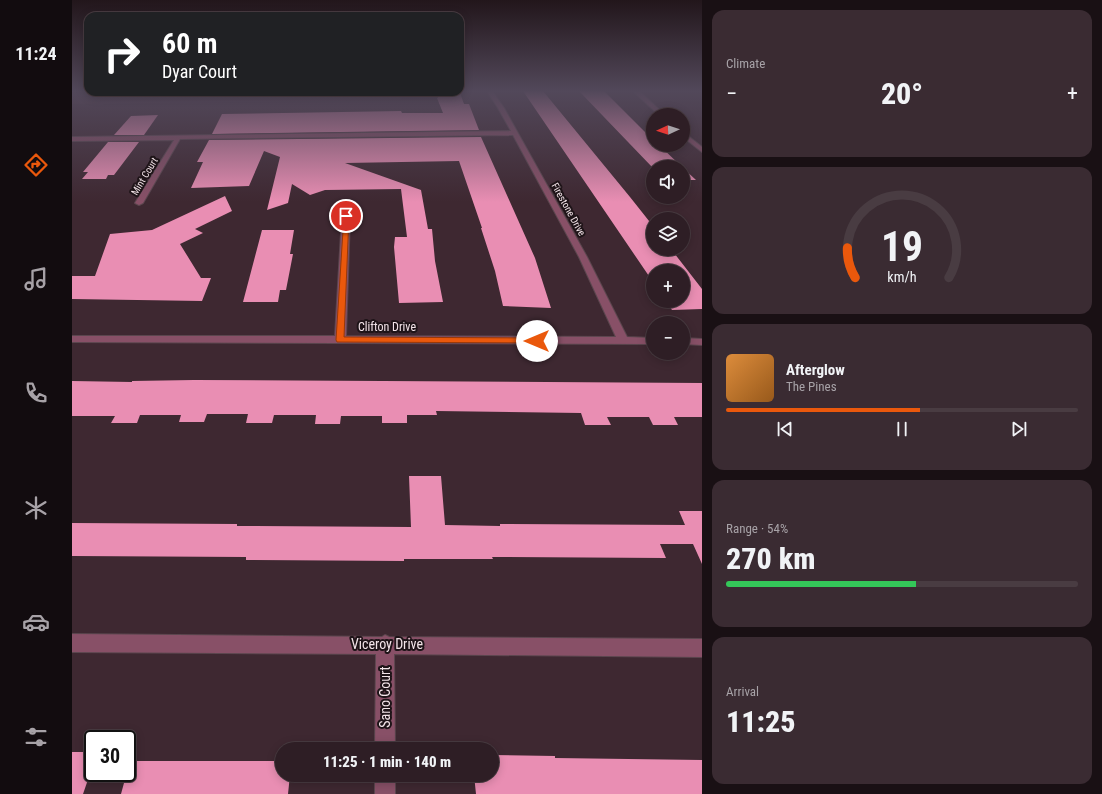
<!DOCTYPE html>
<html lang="en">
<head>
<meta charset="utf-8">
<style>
  body { margin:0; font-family:"Roboto Condensed",sans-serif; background:#3a2b32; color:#f1f3f6; height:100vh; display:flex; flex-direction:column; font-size:15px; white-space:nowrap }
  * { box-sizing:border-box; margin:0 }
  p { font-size:13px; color:#a7a2a7 }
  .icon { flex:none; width:22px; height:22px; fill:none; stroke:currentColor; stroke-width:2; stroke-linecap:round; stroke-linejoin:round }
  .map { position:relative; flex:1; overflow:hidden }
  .panel { display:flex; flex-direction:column; gap:10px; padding:10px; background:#191014; width:400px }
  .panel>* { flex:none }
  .hud { position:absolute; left:12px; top:12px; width:380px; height:84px; border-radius:12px; box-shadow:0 2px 10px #0003,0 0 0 1px #493c42; background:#202124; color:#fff; overflow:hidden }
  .needle { width:26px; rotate:267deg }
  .fabs { position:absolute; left:574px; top:108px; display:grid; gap:8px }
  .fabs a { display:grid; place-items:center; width:44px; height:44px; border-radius:50%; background:#2e1e25; box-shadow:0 2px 10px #0003,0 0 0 1px #493c42; font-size:20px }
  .speed { position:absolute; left:12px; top:730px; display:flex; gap:8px; font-size:20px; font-weight:700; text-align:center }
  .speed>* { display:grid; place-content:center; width:52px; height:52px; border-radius:50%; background:#2e1e25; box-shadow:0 2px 10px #0003,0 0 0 1px #493c42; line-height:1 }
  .speed .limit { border:2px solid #111; border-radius:6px; background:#fff; color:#111 }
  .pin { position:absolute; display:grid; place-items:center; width:34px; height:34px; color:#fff; margin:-17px; border:2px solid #fff; border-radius:50%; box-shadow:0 1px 4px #0007 }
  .me { position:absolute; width:44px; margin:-22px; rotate:270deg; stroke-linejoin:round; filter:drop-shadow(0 0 3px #0008) }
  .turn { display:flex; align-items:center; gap:14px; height:84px; padding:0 12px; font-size:18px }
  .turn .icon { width:52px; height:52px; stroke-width:2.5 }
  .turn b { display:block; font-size:28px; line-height:34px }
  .big { font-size:30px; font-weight:800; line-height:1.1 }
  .panel .tile { flex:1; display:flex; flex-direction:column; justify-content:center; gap:6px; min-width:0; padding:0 14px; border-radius:12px; background:#3a2b32 }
  .panel .dial { align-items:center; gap:0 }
  .dial svg { height:104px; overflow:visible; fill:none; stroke:#493c42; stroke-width:7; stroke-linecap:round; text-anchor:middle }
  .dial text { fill:#f1f3f6; stroke:none }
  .song { display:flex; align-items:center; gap:12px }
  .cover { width:48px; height:48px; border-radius:6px; background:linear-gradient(135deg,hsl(30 70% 55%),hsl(30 70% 35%)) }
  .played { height:4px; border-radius:2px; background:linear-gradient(90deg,#ea580c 55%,#493c42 55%) }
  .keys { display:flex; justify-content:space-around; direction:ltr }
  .heat { display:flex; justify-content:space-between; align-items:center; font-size:22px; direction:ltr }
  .charge { height:6px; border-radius:3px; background:linear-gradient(90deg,#34c759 54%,#493c42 0) }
  .trip { position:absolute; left:203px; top:742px; width:224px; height:40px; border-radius:20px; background:#2e1e25; box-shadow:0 2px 10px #0003,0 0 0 1px #493c42; font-weight:800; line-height:40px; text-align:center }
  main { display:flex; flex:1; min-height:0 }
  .dock { display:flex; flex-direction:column; width:72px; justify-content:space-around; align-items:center; background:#120c0f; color:#a7a2a7 }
  .dock .icon { width:28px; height:28px }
  .dock .active { color:#ea580c }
  .dock b { font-size:18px; color:#f1f3f6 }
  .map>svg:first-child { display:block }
  .built { fill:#4b2f3b }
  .building { fill:#e98eb3 }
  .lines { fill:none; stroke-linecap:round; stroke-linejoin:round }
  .minor-casing { stroke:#5b464e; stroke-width:2 }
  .minor { fill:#885067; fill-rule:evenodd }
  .route { fill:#ea580c; stroke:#983908 }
  .labels { text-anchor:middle; stroke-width:4; stroke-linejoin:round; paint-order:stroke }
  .far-street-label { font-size:10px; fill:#f3e4e9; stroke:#1e1418 }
  .street-label { font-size:12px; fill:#f3e4e9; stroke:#1e1418 }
  .near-street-label { font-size:14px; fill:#f3e4e9; stroke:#1e1418 }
</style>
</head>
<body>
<main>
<nav class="dock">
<b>11:24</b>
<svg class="icon active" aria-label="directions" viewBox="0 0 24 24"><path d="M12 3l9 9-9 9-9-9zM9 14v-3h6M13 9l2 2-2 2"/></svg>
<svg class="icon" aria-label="music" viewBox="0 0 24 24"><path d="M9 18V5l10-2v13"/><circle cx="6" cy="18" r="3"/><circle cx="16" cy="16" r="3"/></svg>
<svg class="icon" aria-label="phone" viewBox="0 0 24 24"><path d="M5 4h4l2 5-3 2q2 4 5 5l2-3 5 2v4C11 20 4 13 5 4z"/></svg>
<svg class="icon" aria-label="climate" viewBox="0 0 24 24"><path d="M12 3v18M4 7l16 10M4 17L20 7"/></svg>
<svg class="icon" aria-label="car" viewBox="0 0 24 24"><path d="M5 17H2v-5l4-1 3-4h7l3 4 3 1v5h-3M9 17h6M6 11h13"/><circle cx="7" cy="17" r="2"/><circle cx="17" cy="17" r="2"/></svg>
<svg class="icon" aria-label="filters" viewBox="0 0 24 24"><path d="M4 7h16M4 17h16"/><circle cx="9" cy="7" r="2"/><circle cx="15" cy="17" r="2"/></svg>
</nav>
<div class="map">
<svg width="630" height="794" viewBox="0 0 630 794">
  <rect width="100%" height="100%" fill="#3e2831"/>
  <path class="built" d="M0 91 327 92 329 100 0 104Z"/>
  <g class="building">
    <path d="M451 91H471L558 197 581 226V249H599L630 289V309L600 310 594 301H611V271H581V282Z"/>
    <path d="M507 91H532L581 140V145H587L610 167H581V168Z"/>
    <path d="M365 93H388L392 104H397L407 130 140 134 150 114 329 111 330 113H371L365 98H366Z"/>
    <path d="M86 115 72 135H42L59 116Z"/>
    <path d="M409 137 463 258 479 308 431 306 423 271 409 228H410L387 161 273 163 349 190 356 229H360L363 261 371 302 327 303 322 247 323 237H335L329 189 253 190 238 195 220 184 216 203 195 210 208 157 192 151 177 186 119 188 131 162H125L137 140Z"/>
    <path d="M36 142H67L42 175H36L34 179H10L16 172H11Z"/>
    <path d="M611 168 624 180H611Z"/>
    <path d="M153 196 160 211 123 229 131 233 108 244 129 278H139L130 301 0 299V276H23L38 234 80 230Z"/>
    <path d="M190 230H222L218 254H221L214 290H208L206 302H171Z"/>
    <path d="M122 380 630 383V417H602L606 425H581L577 417H535L539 425H513L509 413 364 411 365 415H335V423H310V416H269L268 424H243L244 415H202L200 423H174L176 414H135L132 422H107L109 415H68L65 423H39L43 416H0V381L60 382V381Z"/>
    <path d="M337 476H369L373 525 428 526V524L613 525 607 511H630V564L621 544H588L594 558 420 557 421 559H332V561L174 560V557L0 556V523L165 524V526L339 527Z"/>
    <path d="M0 752H21V765L11 794H0Z"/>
    <path d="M420 755 483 756V758L630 760V794H404L402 775H420Z"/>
    <path d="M58 761H210V775H218L216 794H49Z"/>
  </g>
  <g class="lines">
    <g class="minor-casing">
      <g id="minor">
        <path d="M415 91H420L432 108 515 257 555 337 581 338V344L0 342V336H263L270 216 274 214 278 216 274 336 544 337 507 257 441 135 108 139 71 203 67 205 63 203 102 140 0 141V137L439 131 426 108Z"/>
        <path d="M561 91H567L593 115H587Z"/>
        <path d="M611 132 630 147V152L611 137Z"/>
        <path d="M611 338 630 339V345L611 344Z"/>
        <path d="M0 634 310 637 313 635 317 637 630 639V657L322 654 323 749H303L304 654 0 652Z"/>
        <rect x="303" y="775" width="20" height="19"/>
      </g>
    </g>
    <use href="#minor" class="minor"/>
  </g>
  <linearGradient id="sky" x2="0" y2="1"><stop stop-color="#22161b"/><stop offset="0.45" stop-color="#52485a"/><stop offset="1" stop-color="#52485a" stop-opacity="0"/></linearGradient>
  <rect width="630" height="202" fill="url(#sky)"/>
  <path class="route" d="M272 215 277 216 272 337 465 338 469 341 468 343 265 342 264 340Z"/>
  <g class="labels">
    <g class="far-street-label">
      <text transform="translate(72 176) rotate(-59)" y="4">Mint Court</text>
      <text transform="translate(497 209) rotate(61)" y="4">Firestone Drive</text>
    </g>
    <g class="street-label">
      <text x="315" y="331">Clifton Drive</text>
    </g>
    <g class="near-street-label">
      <text x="315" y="649">Viceroy Drive</text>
      <text transform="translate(313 697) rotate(-90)" y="5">Sano Court</text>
    </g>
  </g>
</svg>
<div class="fabs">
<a><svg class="needle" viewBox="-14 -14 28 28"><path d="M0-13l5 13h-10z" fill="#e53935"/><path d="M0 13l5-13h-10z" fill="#a7a2a7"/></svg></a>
<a><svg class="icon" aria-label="sound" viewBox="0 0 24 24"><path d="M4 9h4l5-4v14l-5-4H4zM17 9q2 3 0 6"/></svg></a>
<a><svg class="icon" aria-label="layers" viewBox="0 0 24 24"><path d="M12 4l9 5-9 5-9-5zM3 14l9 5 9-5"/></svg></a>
<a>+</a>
<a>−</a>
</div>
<div class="speed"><div class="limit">30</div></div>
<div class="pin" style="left:274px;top:216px;background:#d93025"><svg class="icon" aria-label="arrive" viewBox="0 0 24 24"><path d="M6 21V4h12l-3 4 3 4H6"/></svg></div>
<svg class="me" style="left:465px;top:341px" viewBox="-20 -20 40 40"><circle r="19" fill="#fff"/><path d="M0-13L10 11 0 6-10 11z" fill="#ea580c"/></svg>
<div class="trip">11:25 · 1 min · 140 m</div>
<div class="hud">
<div class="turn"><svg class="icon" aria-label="right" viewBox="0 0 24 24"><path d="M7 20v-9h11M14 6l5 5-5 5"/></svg><div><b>60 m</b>Dyar Court</div></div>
</div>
</div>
<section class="panel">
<div class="tile"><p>Climate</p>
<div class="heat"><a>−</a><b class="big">20°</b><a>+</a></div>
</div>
<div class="tile dial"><svg viewBox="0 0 100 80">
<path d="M14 69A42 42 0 1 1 86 69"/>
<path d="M14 69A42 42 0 0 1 8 46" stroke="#ea580c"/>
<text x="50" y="56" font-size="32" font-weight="700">19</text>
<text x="50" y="72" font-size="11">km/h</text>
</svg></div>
<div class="tile">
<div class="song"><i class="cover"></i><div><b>Afterglow</b><p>The Pines</p></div></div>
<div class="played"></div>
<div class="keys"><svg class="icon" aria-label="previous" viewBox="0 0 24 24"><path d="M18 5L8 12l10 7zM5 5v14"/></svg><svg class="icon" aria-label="pause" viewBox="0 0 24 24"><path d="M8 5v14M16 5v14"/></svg><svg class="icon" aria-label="next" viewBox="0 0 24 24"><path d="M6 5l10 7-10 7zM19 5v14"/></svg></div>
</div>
<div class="tile"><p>Range · 54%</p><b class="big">270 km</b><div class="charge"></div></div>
<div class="tile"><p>Arrival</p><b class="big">11:25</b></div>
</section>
</main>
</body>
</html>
